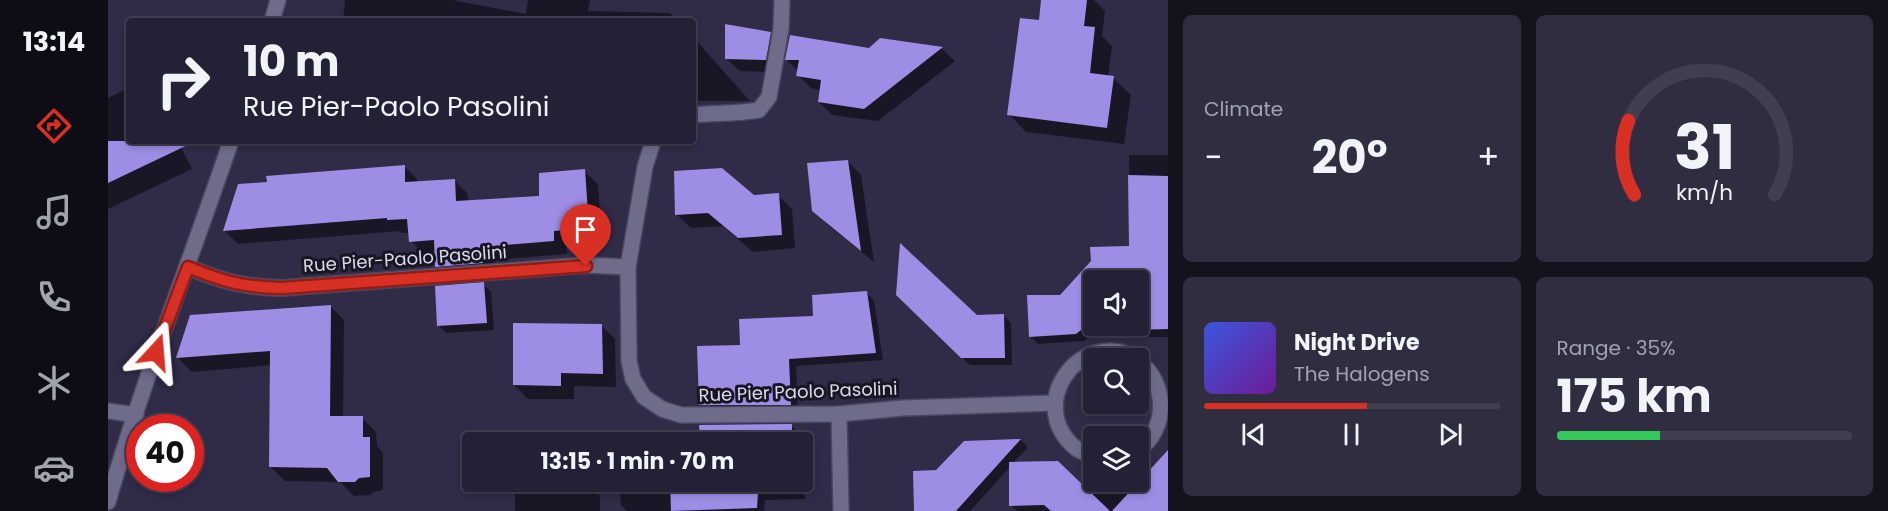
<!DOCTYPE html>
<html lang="en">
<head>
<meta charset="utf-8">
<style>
  body { margin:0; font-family:Poppins,sans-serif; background:#302d41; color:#f1f3f6; height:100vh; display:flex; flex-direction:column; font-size:22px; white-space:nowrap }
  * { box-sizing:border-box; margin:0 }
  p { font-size:20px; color:#a3a3ad }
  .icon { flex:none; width:33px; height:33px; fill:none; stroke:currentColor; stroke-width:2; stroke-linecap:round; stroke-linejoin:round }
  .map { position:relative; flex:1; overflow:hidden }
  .panel { display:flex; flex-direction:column; gap:15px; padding:15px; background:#14121d; width:720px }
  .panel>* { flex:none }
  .hud { position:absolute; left:18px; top:18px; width:570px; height:126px; border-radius:6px; box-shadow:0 3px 9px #0003,0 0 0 2px #413e50; background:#242035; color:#f1f3f6; overflow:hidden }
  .tools { position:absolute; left:975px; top:270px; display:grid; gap:12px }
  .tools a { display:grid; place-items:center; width:66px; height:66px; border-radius:6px; background:#242035; box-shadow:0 3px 9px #0003,0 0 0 2px #413e50; font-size:30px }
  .speed { position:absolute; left:18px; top:414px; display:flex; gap:12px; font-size:30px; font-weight:700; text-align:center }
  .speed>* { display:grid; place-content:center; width:78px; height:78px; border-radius:50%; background:#242035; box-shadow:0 3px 9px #0003,0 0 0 2px #413e50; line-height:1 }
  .speed .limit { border:9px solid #d22; background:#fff; color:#111 }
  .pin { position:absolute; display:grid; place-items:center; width:51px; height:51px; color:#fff; margin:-62px -26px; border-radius:50% 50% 50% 0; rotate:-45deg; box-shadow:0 0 6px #0007 }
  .pin .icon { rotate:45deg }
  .me { position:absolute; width:66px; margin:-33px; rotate:19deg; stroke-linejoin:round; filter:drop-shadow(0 0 4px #0008) }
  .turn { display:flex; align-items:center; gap:21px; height:126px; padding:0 18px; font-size:27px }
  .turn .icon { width:78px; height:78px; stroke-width:2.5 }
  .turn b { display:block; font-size:42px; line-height:51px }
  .big { font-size:45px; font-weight:700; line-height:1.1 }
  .panel .tile { flex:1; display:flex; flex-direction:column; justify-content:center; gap:9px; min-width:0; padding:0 21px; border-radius:9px; background:#302d41 }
  .panel .dial { align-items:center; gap:0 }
  .dial svg { height:156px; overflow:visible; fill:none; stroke:#413e50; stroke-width:7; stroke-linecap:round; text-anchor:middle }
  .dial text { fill:#f1f3f6; stroke:none }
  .song { display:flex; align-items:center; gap:18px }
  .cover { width:72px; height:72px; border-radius:9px; background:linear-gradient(135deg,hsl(230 70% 55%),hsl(280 70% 35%)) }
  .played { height:6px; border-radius:3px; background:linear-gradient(90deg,#d93025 55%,#413e50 55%) }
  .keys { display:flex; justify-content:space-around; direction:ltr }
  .heat { display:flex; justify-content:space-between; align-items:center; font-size:33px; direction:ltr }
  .charge { height:9px; border-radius:4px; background:linear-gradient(90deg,#34c759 35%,#413e50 0) }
  .panel .tiles { flex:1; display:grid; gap:15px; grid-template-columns:repeat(2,1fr) }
  .trip { position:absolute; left:354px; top:432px; width:351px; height:60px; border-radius:6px; background:#242035; box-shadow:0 3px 9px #0003,0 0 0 2px #413e50; font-weight:700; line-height:60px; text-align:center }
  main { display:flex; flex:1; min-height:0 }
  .dock { display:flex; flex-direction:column; width:108px; justify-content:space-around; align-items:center; background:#0e0d15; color:#a3a3ad }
  .dock .icon { width:42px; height:42px }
  .dock .active { color:#d93025 }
  .dock b { font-size:27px; color:#f1f3f6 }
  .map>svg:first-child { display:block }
  .shadow { fill:#0007 }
  .building { fill:#9d8de5 }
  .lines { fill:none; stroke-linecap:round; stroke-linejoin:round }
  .minor-casing { stroke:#4b465e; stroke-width:18 }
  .tertiary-casing { stroke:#4b465e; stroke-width:18 }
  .minor { stroke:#6f6b8a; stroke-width:15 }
  .tertiary { stroke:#6f6b8a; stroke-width:15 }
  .route-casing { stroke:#8d1f18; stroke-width:15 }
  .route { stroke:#d93025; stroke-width:10 }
  .labels { text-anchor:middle; stroke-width:6; stroke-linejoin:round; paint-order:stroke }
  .street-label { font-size:18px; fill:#dbd9eb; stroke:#181623 }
</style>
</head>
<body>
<main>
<nav class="dock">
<b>13:14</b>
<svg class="icon active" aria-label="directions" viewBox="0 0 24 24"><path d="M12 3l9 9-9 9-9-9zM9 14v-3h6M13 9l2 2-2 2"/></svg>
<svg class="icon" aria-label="music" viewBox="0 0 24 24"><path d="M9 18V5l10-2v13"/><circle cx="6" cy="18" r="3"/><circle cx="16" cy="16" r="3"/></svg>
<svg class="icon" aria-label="phone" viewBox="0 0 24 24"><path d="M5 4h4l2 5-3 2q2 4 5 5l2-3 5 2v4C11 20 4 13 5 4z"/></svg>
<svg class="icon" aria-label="climate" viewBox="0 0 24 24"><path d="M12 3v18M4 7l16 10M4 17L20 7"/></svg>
<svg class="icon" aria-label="car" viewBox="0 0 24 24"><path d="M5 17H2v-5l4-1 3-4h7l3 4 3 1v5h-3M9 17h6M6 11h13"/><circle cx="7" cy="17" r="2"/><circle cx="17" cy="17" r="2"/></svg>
</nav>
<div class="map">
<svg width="1060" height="511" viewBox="0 0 1060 511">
  <rect width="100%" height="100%" fill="#302b47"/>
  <g class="shadow">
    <path d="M237 0H344L418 14 420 0H482L480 11 562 13 570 21H235Z"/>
    <path d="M935 0H986L997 11 994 36 1004 46 1000 77 1005 78 1023 95 1016 144 918 132 901 114 932 22Z"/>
    <path d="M662 33 675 46 670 72 632 71 619 59Z"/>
    <path d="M585 37 642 101H590L585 96Z"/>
    <path d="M772 40 834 49 847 61 770 121 724 115 711 102 713 90 703 88 690 75V71L679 60 761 49Z"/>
    <path d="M21 88V141H70L84 169 0 209V98Z"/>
    <path d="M1021 155H1060V245L1030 246 1022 238Z"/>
    <path d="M739 161 753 175 766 262 720 225 706 210Z"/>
    <path d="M296 166 309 179V183L346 180 360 194V202L433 197 476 171 490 184 494 241 458 244 459 254 386 260 387 276 342 279 328 266V254H316L303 241 302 233H294L292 231 130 244 117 231 131 185 160 184Z"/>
    <path d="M670 195 684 209 687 248 645 252 615 226 583 228 568 214 645 196Z"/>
    <path d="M1019 248 1060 284V337H1030L1023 329V326H1030V280H986V326H995L976 341 930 344 922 336 952 296Z"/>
    <path d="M375 284 383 292 386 330 338 333 330 325Z"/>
    <path d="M759 293 766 301 775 360 688 366 690 412H608L601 404 633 347 707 318Z"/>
    <path d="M789 295 869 316 895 315 903 323 904 365H862Z"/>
    <path d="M222 306 236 320 235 418H254L268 432 269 446 275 453V490L266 492 261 495 246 496 232 482 177 481 163 467 164 365 84 372 70 358 83 317Z"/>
    <path d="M493 325 507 339 508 387 466 386V399H420L406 385Z"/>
    <path d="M600 426H683L691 433V442H600Z"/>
    <path d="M913 440 920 447 905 463 973 485 1032 483 1060 453V511H909L903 505 902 467 862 511H808L828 471 856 443Z"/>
    <path d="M694 452 697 499 657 500 656 511H519L513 505 511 482H694Z"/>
    <path d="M407 482 478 483 492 496V511H407Z"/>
  </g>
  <g class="building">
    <path d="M933 0H979L976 26 987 27 982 73 1006 76 999 128 899 115 912 18 931 20Z"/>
    <path d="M617 24 663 32 658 60 617 59Z"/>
    <path d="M682 35 761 48 772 38 835 47 756 109 710 102 713 80 688 76 691 60H677Z"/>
    <path d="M0 141H88L0 183Z"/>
    <path d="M740 160 753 251 704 211 699 163Z"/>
    <path d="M297 165V182L347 179 348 201 431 196V173L477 169 481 228 446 231V241L374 247 375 263 327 267 326 240 301 242 299 219 279 220V218L115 231 130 184 159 182 158 176Z"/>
    <path d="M614 168 646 195 671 193 674 235 630 238 600 213 567 215 566 171Z"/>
    <path d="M1020 175 1060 176V329L1021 330V326H1030V280H986V320L968 334 921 337 919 295H952L983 261 982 247 1021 246Z"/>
    <path d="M792 243 869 315 896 314 897 358H853L788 295Z"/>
    <path d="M376 282 379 323 329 326 327 286Z"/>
    <path d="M759 291 768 353 681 359 683 405H591L589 346 632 345 631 319 705 316 704 295Z"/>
    <path d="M223 305 222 416H255V437H262V477L251 478 247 482H230L219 468 161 467 162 351 68 358 82 315Z"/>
    <path d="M405 323 494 324 495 374 453 373V386L405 385Z"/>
    <path d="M684 424V442H592L591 425Z"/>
    <path d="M913 439 848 511H806L805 471 828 470 856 441Z"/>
    <path d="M1060 450V511H1004Z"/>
    <path d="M950 461 1002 511H943L936 505 901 506V462Z"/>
    <path d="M562 482H689L690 492 650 493 649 508 563 511Z"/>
  </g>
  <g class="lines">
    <g class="minor-casing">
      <g id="minor">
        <path d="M585 115C607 113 629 114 651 110L661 97 673 29 674 0"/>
        <path d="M545 141 537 167 520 267 521 361 525 379 536 397 554 409 573 415 731 414 795 408 947 403"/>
        <path d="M80 267C116 282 135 287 174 288L478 265 520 267"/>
        <path d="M1030 361C1060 382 1060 430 1030 450"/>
        <path d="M0 411 28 415"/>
        <path d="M731 414 733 511"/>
        <path d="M986 457C980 455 974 452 969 449 916 408 969 327 1028 358"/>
      </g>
    </g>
    <g class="tertiary-casing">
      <g id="tertiary">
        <path d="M164 21 170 0"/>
        <path d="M0 502C35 380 82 262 123 141"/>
      </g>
    </g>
    <use href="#minor" class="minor"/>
    <use href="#tertiary" class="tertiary"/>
  </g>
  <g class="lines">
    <g class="route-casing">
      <path id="route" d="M48 352 80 267C116 282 135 287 174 288L478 266"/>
    </g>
    <use href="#route" class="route"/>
  </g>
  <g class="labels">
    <g class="street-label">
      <text transform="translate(297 259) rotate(-4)" y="6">Rue Pier-Paolo Pasolini</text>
      <text transform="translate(690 392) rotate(-2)" y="6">Rue Pier Paolo Pasolini</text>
    </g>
  </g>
</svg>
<div class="tools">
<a><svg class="icon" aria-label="sound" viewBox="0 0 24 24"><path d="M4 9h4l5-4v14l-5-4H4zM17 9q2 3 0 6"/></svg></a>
<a><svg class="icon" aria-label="search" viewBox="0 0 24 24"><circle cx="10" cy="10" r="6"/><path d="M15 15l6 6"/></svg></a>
<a><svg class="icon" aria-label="layers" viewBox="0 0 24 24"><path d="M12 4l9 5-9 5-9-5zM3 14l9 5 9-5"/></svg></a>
</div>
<div class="speed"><div class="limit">40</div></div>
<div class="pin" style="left:478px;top:266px;background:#d93025"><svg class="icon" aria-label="arrive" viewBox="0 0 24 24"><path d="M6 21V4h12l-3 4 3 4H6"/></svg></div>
<svg class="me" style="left:48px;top:352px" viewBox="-20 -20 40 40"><path d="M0-17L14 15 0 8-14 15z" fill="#d93025" stroke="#fff" stroke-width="4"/></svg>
<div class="trip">13:15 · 1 min · 70 m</div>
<div class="hud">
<div class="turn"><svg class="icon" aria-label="right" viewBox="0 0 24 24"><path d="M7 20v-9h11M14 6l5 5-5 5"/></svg><div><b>10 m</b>Rue Pier-Paolo Pasolini</div></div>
</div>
</div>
<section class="panel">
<div class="tiles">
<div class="tile"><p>Climate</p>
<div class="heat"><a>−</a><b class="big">20°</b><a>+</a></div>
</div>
<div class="tile dial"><svg viewBox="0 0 100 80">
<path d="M14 69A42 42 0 1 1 86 69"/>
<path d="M14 69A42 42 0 0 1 11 31" stroke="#d93025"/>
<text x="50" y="56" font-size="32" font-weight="700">31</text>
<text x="50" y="72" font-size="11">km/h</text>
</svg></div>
<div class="tile">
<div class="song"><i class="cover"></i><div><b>Night Drive</b><p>The Halogens</p></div></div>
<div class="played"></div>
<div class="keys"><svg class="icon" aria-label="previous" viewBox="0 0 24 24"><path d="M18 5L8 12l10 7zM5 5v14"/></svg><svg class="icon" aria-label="pause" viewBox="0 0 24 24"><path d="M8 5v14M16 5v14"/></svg><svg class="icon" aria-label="next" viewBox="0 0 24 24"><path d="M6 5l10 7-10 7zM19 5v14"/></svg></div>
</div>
<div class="tile"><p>Range · 35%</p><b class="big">175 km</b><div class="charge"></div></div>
</div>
</section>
</main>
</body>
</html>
